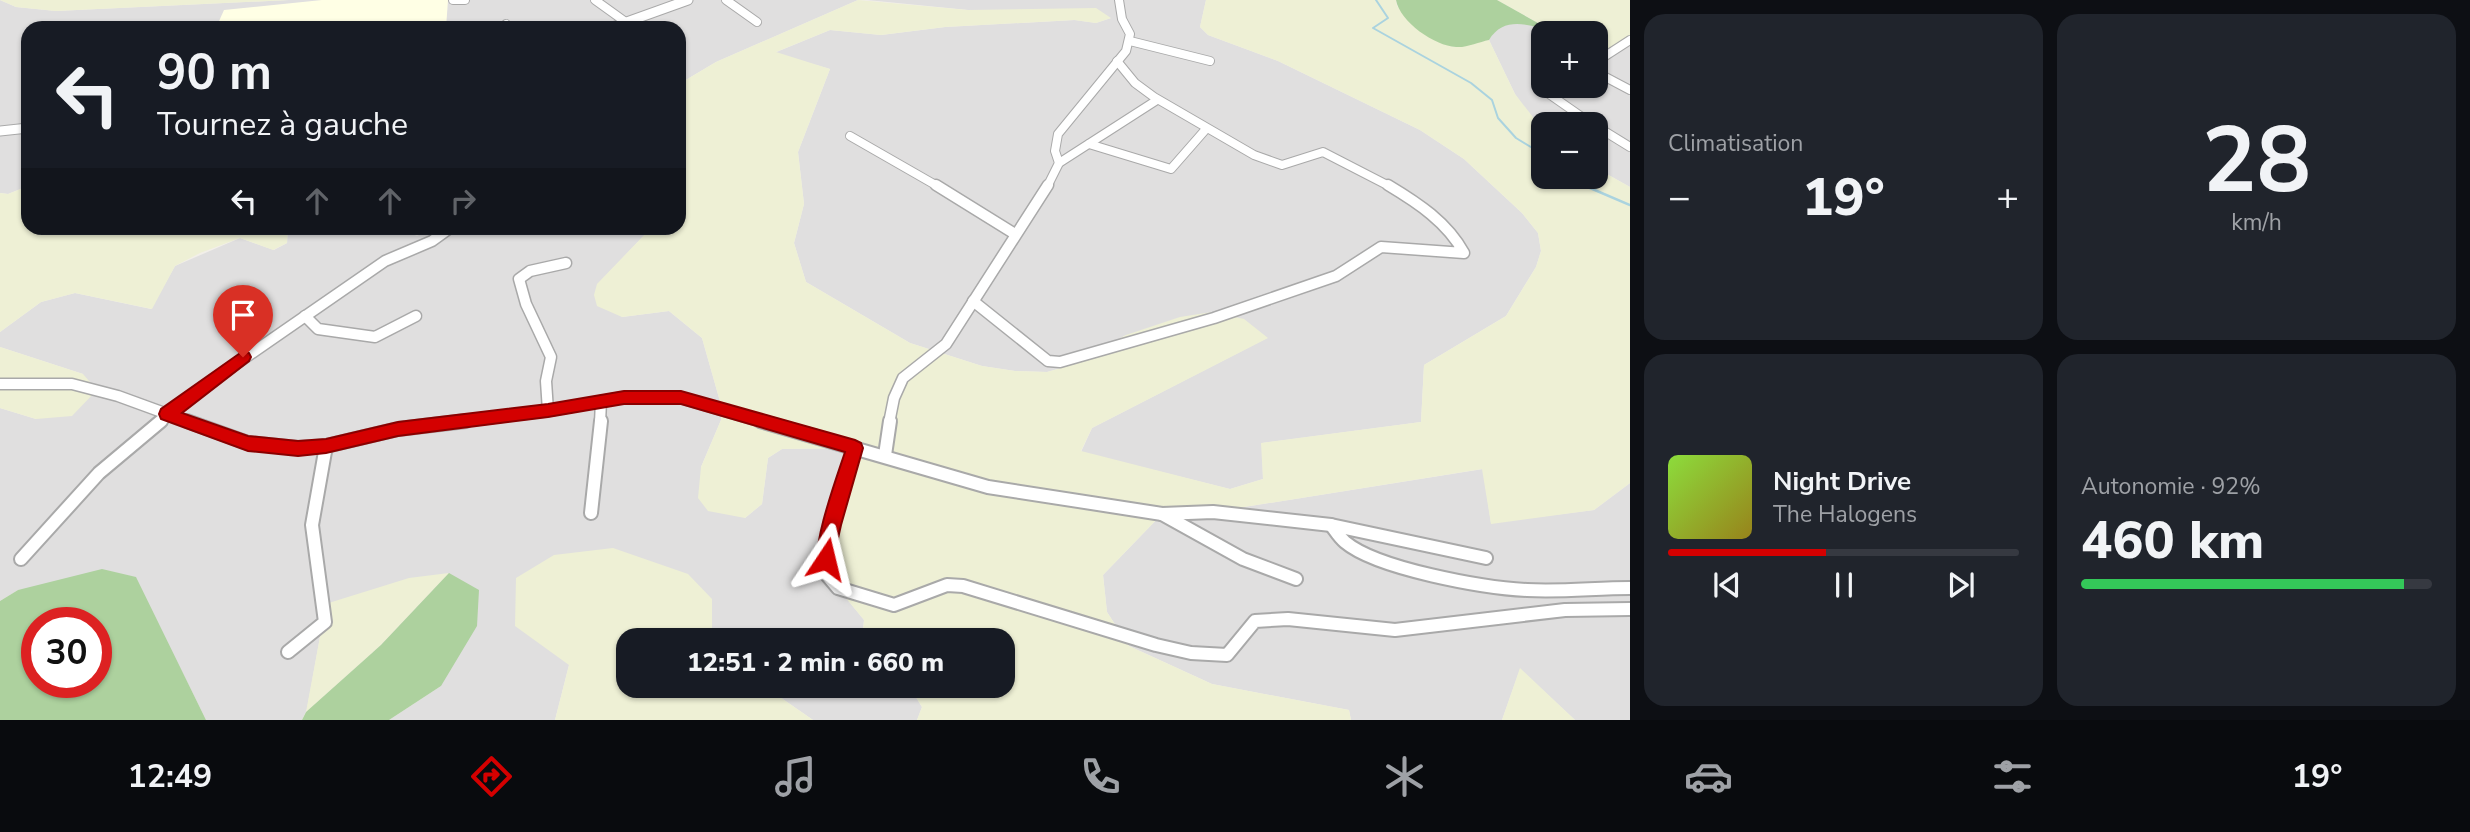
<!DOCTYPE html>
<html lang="fr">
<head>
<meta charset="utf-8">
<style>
  body { margin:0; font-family:"Nunito Sans",sans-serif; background:#20242c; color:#f1f3f6; height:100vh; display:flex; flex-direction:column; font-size:26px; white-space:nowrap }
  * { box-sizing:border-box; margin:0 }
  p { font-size:23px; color:#9ea1a6 }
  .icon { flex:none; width:38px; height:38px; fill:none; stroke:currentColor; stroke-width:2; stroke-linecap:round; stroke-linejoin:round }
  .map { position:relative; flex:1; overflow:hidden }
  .drawer { display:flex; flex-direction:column; gap:14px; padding:14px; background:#0d0f14; width:840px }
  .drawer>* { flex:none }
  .hud { position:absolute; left:21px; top:21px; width:665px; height:214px; border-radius:21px; box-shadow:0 2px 5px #0004; background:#171b24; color:#f1f3f6; overflow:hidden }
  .fabs { position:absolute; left:1531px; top:21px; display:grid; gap:14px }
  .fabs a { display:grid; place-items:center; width:77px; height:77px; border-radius:14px; background:#171b24; box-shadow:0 2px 5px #0004; font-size:35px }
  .speed { position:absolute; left:21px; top:607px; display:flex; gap:14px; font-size:35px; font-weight:700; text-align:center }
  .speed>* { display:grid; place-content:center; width:91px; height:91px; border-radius:50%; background:#171b24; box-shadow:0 2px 5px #0004; line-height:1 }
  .speed .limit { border:10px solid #d22; background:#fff; color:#111 }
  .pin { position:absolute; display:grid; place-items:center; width:60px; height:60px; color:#fff; margin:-72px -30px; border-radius:50% 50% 50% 0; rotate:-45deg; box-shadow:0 0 7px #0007 }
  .pin .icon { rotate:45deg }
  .me { position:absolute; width:77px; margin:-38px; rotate:10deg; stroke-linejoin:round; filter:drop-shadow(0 0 5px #0008) }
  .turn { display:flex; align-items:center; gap:24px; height:147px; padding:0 21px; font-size:32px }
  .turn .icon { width:91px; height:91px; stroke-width:2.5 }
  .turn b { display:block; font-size:49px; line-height:60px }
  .lanes { display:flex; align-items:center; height:66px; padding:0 21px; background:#0003; justify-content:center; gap:35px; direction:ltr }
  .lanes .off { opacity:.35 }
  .big { font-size:52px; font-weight:800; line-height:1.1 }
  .drawer .card { flex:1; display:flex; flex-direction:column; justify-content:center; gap:10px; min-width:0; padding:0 24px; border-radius:21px; background:#20242c }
  .drawer .dial { align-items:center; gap:0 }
  .dial b { font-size:91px; line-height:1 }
  .song { display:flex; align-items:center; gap:21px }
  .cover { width:84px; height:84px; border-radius:10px; background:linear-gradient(135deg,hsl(90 70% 55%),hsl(50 70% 35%)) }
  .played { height:7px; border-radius:4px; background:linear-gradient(90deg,#d40000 45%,#363941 45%) }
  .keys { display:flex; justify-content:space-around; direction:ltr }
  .heat { display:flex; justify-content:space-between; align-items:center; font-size:38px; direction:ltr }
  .charge { height:10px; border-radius:5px; background:linear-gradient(90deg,#34c759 92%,#363941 0) }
  .drawer .tiles { flex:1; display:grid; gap:14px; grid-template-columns:repeat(2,1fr) }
  .trip { position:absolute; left:616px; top:628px; width:399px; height:70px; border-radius:21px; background:#171b24; box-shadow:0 2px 5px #0004; font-weight:800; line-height:70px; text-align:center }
  .dock { display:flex; height:112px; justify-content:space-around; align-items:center; background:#090b0e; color:#9ea1a6 }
  .dock .icon { width:49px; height:49px }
  .dock .selected { color:#d40000 }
  .dock b { font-size:32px; color:#f1f3f6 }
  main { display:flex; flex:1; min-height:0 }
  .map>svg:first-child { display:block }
  .residential { fill:#e0dfdf }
  .education { fill:#ffffe5 }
  .farmland { fill:#eef0d5 }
  .forest { fill:#add19e; fill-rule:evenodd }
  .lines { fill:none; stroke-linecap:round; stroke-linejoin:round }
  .stream-far1 { stroke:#aad3df; stroke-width:2 }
  .stream { stroke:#aad3df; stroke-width:2.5 }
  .minor-far2-casing { stroke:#a9a9a9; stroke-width:10 }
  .minor-far1-casing { stroke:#a9a9a9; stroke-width:13 }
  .minor-casing { stroke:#a9a9a9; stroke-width:16 }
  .tertiary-casing { stroke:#a9a9a9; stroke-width:11 }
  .minor-far2 { stroke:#fff; stroke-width:8 }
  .minor-far1 { stroke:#fff; stroke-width:10 }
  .minor { stroke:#fff; stroke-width:12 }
  .tertiary { stroke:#fff; stroke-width:9 }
  .route { fill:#d40000; stroke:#8a0000; stroke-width:2 }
</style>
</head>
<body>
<main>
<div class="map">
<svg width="1630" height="720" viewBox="0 0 1630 720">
  <rect width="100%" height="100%" fill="#f2efe9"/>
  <g class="residential">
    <path d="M0 0 16 7 56 11 289 0H858L716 62 679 84V28H28V186L8 194 0 193Z"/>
    <path d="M867 0H1206L1200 27 1208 35 1278 61 1420 130 1464 159 1522 213 1538 233 1541 251 1536 267 1506 316 1424 365 1421 422 1262 443 1263 479 1230 489 1081 452 1092 428 1267 338 1126 335 1075 364 1047 372 1015 371 982 366 910 343 806 282 794 243 804 204 798 152 830 69 774 53 830 30 881 35 945 27 1075 20 1096 23 1111 18 968 10Z"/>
    <path d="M1506 24H1529L1556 33H1544V86H1596V62L1630 40V187L1596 168V124H1544L1543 130 1525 109 1515 94 1489 40 1495 30Z"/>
    <path d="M288 228H397L417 236 435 228H651L598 284 622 317 669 311 702 338 721 405V420L701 467 745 518 762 504 768 458 782 449 855 448 838 588 864 620 862 640H712V599L569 665 555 720H389L441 686 322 626 307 709 302 720H206L135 577 18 590 0 601V408L36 419 83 374 0 347V332L41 302 75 293 151 309 175 266 240 238 274 250 287 243Z"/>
    <path d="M1483 469 1491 523 1594 510 1630 483V720H1575L1520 669 1502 720H1351L1349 710 1212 684 1129 646 1107 612 1103 575 1162 514 1213 512Z"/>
    <path d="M764 686H909L922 707 917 720H813Z"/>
  </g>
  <path class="education" d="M322 0H448L446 28H216L224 10Z"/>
  <g class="farmland">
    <path d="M0 0H289L56 11 16 7Z"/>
    <path d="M858 0 968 10 1096 8 1111 18 1096 23 1074 20 945 27 881 35 830 30 776 52 830 69 798 152 804 204 794 243 806 282 910 343 982 366 1015 371 1047 372 1075 364 1126 335 1180 317 1212 312 1244 319 1268 338 1092 428 1081 451 1230 489 1263 479 1261 443 1421 422 1424 365 1506 316 1536 267 1541 251 1538 233 1522 213 1464 159 1420 130 1278 61 1208 35 1200 27 1206 0H1396L1397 6 1436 41 1454 47 1489 40 1515 94 1543 130 1544 177H1596V168L1630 187V483L1594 510 1491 524 1482 469 1213 512 1162 514 1103 575 1107 612 1129 646 1212 684 1349 710 1351 720H917L922 707 909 686H1003V640H862L864 620 827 575 854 448 782 449 768 458 762 504 745 518 708 511 698 498 701 467 721 420V405L702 338 669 311 622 317 597 306 594 295 597 284 651 228H679V84L716 62Z"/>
    <path d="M1497 0H1630V40L1596 62V33H1556Z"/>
    <path d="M28 186V228H288L287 243 273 250 240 238 200 253 175 266 152 309 75 293 41 302 0 332V193L8 194Z"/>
    <path d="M0 347 83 374 97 390 72 416 36 419 0 408Z"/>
    <path d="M613 548 688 574 712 599V640H628V686H764L813 720H555L569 665 515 626 516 578 554 555Z"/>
    <path d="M449 573 381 645 306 712 322 626 319 606 409 578Z"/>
    <path d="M1520 668 1575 720H1502Z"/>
  </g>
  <g class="forest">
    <path d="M1396 0H1497L1554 32C1530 25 1504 15 1489 40 1479 42 1466 48 1456 47 1435 46 1400 22 1396 0Z"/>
    <path d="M102 569 136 577 206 720H0V601L18 590ZM37 623H96V682H37Z"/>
    <path d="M449 573 479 590 477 626 441 686 389 720H302L306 712 381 645Z"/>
  </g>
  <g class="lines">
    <g class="stream-far1">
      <path d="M1376 0 1388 18 1373 28 1471 83 1492 100 1498 118 1516 138 1544 155"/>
      <path d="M1572 177 1585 187"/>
    </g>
    <path class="stream" d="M1583 185 1630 205"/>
    <g class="minor-far2-casing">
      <g id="minor-far2">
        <path d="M453 0H465"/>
        <path d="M595 0 627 23"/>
        <path d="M726 0 757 22"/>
        <path d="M506 24 508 28"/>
        <path d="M1130 41 1210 61"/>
        <path d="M1117 61 1135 83 1154 97 1254 155 1282 165 1323 152 1391 187"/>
        <path d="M1596 62 1630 40"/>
        <path d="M1596 72 1630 90"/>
        <path d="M1556 86 1549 90V94L1592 124"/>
        <path d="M1596 126 1630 147"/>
        <path d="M850 136 939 187"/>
        <path d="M1089 144 1171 169 1206 129"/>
        <path d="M1059 163 1157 100"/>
        <path d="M1047 187 1059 163 1055 151 1058 134 1126 51 1130 34 1122 19 1119 0"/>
      </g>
    </g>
    <g class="minor-far1-casing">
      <g id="minor-far1">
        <path d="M936 185 1015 234"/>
        <path d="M973 301 1048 361 1060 362 1214 318 1336 276 1381 247 1464 253C1447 222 1418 203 1388 185"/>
        <path d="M305 316 318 329 375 337 416 316"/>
        <path d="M0 384H72L118 396 192 423"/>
        <path d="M548 411 546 381 551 357 526 304 519 279 530 271 566 263"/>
        <path d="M159 423 197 391 385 261 432 241 450 228"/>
        <path d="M451 423 548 411 624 397 681 398 766 423"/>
        <path d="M600 423 601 401"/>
        <path d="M889 423 894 398 903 378 946 344 1048 185"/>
      </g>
    </g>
    <g class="minor-casing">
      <g id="minor">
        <path d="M187 421 248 443 298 448 326 446 398 429 466 421"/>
        <path d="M760 421 988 487 1162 514 1213 512 1331 525 1486 558"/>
        <path d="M855 448 832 525 826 559 827 575 838 588 894 605 947 585 963 586 1156 645 1191 653 1227 655 1255 621 1288 619 1395 630 1565 610 1630 609"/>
        <path d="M885 455 890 421"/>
        <path d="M591 513 601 421"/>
        <path d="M1162 514 1243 559 1296 579"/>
        <path d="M1331 525C1335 530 1339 537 1345 542 1377 569 1484 588 1527 590 1561 592 1596 588 1630 588"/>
        <path d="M21 559 99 473 161 421"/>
        <path d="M288 652 325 622 312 525 326 446"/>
      </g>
    </g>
    <g class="tertiary-casing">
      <g id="tertiary">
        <path d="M610 28 688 0"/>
        <path d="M0 131 28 128"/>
      </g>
    </g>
    <use href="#minor-far2" class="minor-far2"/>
    <use href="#minor-far1" class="minor-far1"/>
    <use href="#minor" class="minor"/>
    <use href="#tertiary" class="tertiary"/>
  </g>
  <path class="route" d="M243 351 249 353 251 357 249 361 182 413 248 436 298 441 326 439 398 422 548 404 624 391H681L855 440 861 443 863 448 841 525 832 565 826 567 819 565C811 546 838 474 845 452L681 404H624L548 417 398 436 326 453 298 456 248 451 161 419 159 414 161 409Z"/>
</svg>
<div class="fabs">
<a>+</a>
<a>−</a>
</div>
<div class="speed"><div class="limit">30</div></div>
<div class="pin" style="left:243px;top:357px;background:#d93025"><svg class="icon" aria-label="arrive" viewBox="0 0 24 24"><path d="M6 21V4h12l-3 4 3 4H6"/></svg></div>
<svg class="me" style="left:826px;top:559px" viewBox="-20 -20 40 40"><path d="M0-17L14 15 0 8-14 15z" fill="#d40000" stroke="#fff" stroke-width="4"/></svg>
<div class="trip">12:51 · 2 min · 660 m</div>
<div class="hud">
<div class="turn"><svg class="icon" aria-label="left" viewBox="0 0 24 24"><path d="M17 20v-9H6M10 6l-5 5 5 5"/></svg><div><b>90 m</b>Tournez à gauche</div></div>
<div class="lanes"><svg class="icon" aria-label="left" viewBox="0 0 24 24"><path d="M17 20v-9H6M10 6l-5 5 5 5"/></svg><svg class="icon off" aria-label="ahead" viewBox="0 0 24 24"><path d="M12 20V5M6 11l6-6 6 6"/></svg><svg class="icon off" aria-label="ahead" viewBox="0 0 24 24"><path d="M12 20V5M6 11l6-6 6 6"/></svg><svg class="icon off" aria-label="right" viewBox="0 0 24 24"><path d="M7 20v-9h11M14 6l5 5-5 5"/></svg></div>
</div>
</div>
<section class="drawer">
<div class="tiles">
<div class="card"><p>Climatisation</p>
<div class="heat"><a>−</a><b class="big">19°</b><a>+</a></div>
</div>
<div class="card dial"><b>28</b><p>km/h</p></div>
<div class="card">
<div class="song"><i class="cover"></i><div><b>Night Drive</b><p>The Halogens</p></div></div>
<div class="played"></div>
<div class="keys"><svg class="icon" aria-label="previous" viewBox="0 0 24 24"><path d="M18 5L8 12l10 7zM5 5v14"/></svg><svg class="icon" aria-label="pause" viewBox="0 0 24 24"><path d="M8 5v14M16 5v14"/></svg><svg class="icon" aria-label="next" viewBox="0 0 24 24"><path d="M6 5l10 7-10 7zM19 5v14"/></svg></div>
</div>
<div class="card"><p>Autonomie · 92%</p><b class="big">460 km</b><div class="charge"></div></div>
</div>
</section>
</main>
<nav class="dock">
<b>12:49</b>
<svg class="icon selected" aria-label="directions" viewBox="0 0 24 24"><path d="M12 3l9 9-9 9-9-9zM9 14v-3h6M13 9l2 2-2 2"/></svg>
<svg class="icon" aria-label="music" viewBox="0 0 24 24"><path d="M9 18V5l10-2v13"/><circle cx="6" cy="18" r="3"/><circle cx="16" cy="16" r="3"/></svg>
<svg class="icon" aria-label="phone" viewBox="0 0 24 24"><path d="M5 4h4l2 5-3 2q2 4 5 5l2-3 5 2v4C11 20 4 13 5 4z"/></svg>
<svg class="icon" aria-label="climate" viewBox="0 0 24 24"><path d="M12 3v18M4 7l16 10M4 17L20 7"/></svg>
<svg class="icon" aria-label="car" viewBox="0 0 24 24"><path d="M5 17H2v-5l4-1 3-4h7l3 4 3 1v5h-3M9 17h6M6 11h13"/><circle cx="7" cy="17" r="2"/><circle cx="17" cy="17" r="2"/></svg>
<svg class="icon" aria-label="filters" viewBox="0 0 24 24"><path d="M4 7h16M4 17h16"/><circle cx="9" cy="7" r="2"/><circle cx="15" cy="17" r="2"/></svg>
<b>19°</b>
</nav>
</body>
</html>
